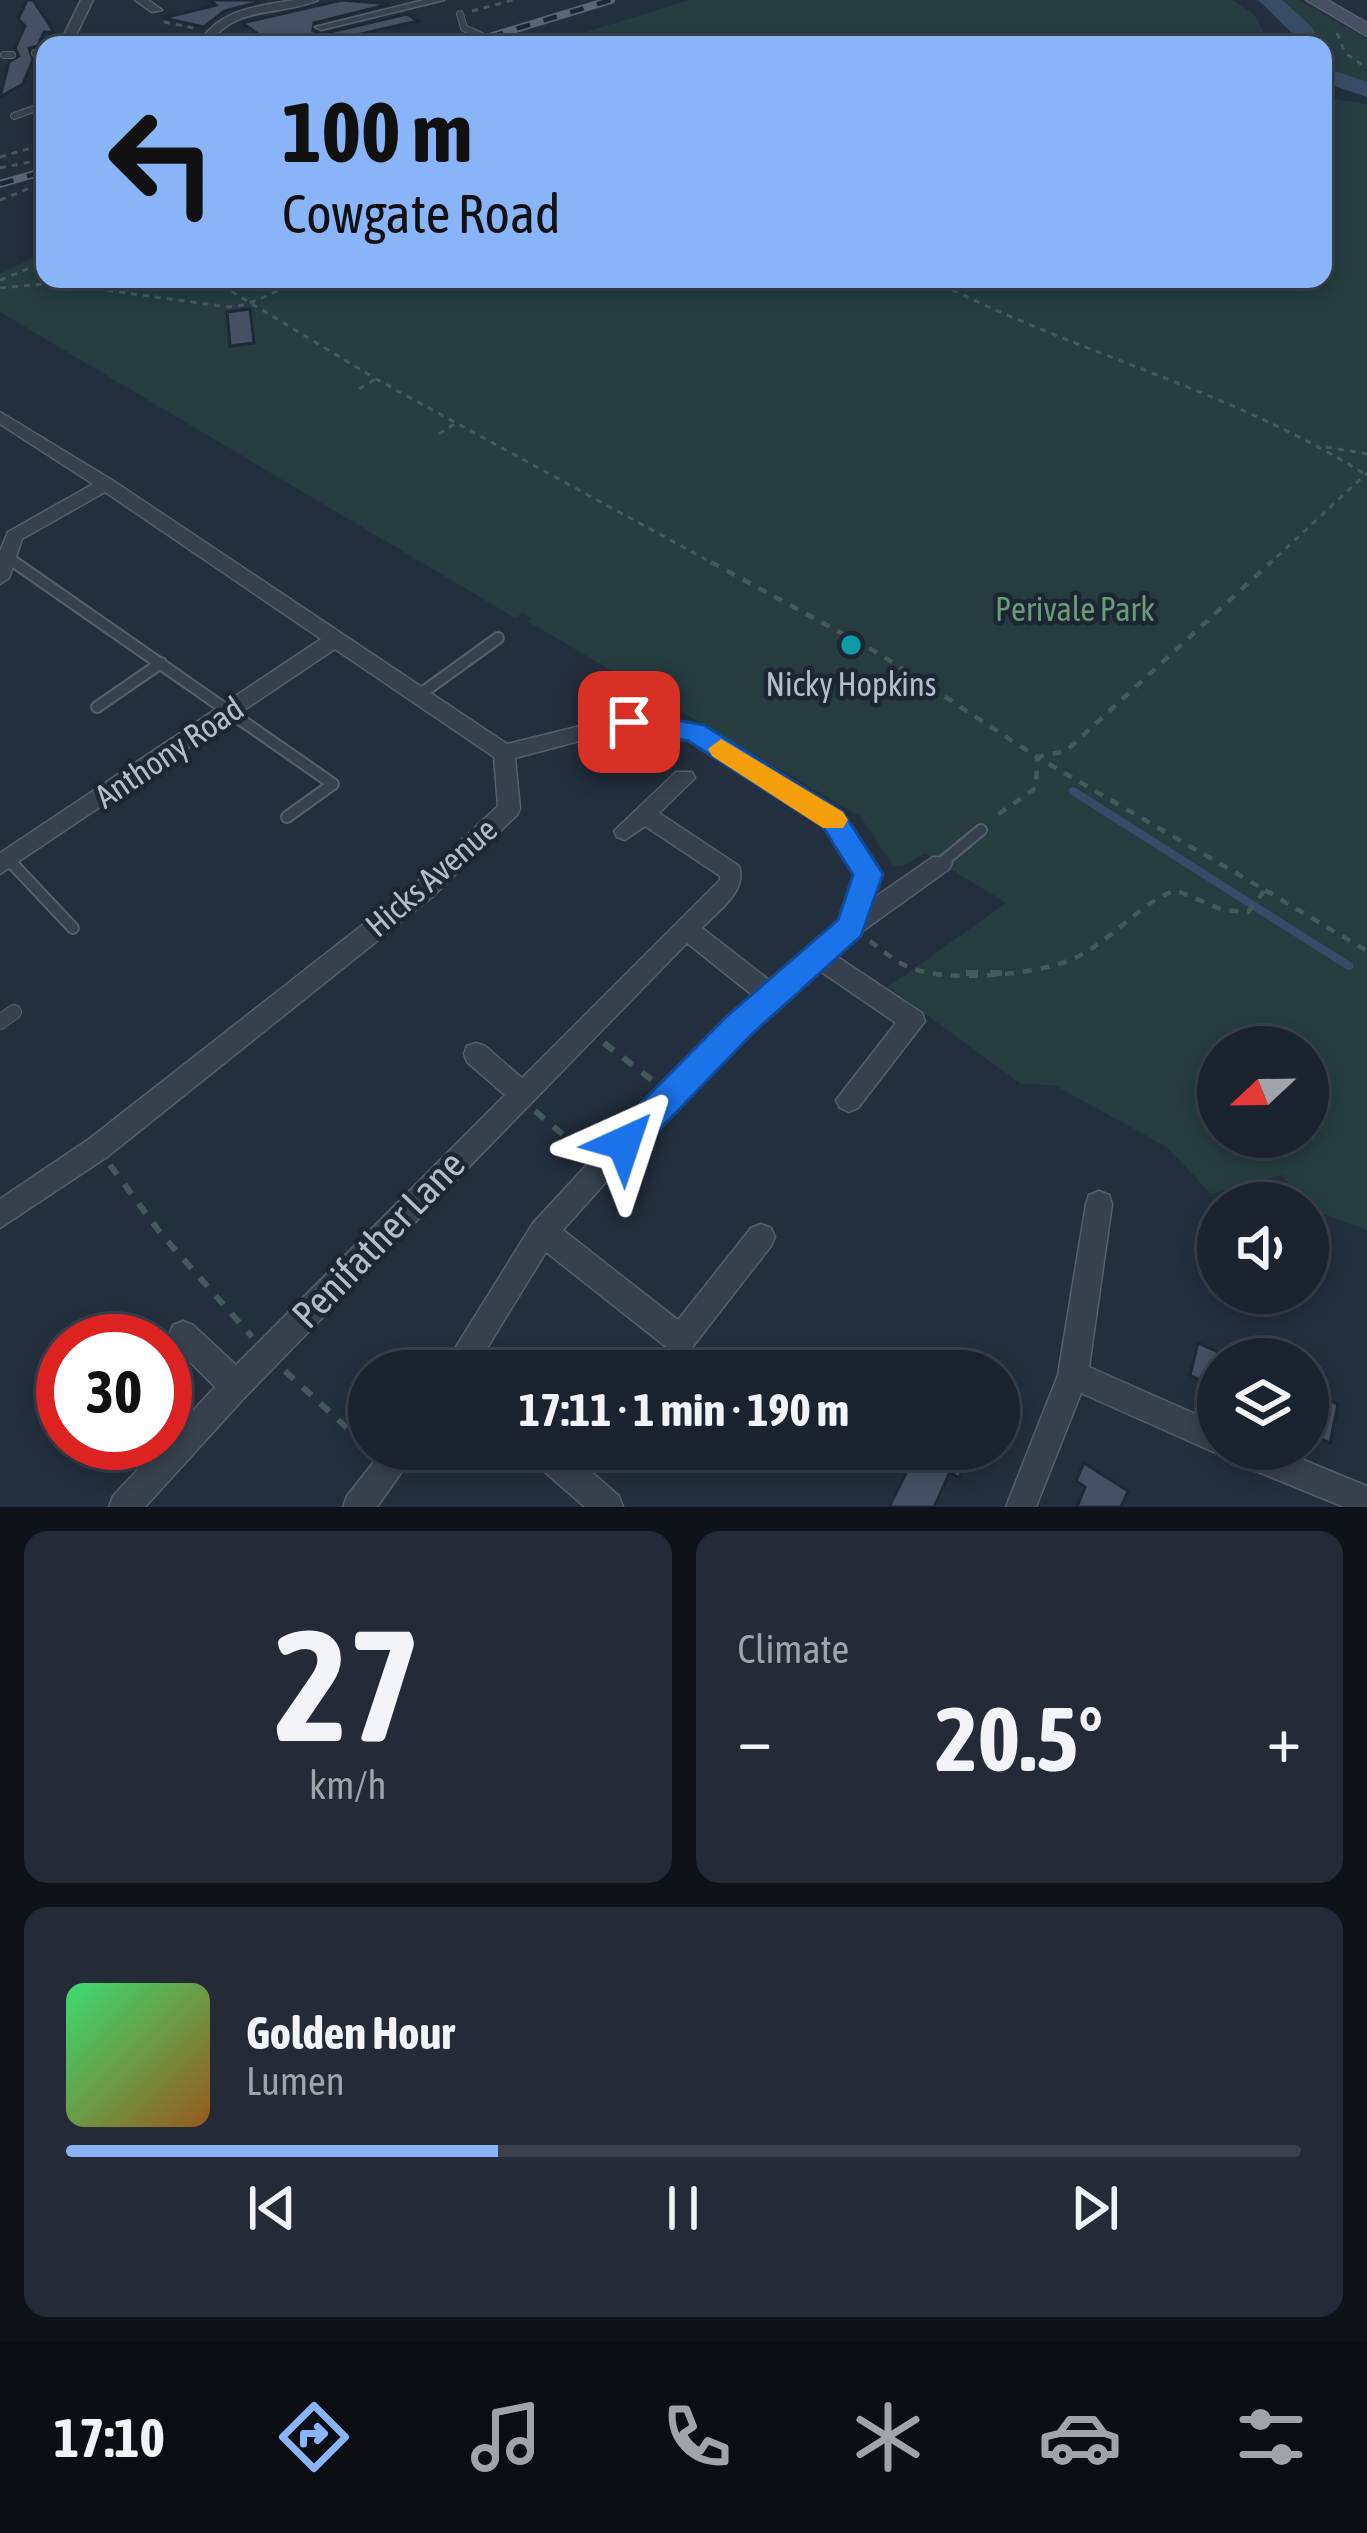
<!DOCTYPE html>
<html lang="en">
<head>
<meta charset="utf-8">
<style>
  body { margin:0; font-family:"Asap Condensed",sans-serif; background:#242b36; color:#f1f3f6; height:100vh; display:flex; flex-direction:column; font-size:45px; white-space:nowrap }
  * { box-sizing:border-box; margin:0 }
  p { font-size:39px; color:#a0a4aa }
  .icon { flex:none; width:66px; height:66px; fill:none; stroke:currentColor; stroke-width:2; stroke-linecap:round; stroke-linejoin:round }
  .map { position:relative; height:1507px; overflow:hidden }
  .details { display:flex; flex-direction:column; gap:24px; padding:24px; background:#0f1319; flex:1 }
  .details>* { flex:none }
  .top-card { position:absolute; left:36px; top:36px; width:1296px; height:252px; border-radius:24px; box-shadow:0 6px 18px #0003,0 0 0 3px #39404a; background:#8ab4f8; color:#111; overflow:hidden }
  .needle { width:78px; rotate:248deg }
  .fabs { position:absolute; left:1197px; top:1026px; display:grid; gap:24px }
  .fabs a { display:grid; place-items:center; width:132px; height:132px; border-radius:50%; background:#1b232e; box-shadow:0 6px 18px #0003,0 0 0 3px #39404a; font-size:60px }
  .speed { position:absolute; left:36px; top:1314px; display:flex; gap:24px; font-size:60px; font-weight:700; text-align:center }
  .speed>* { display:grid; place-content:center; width:156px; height:156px; border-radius:50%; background:#1b232e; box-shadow:0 6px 18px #0003,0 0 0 3px #39404a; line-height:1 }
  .speed .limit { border:18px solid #d22; background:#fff; color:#111 }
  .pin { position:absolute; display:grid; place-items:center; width:102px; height:102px; color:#fff; margin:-51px; border-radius:24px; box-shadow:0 6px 18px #0006 }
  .me { position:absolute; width:132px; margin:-66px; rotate:42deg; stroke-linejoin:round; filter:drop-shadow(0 0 9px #0008) }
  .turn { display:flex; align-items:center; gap:42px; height:252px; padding:0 48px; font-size:54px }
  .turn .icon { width:156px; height:156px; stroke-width:2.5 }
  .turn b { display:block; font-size:84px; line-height:102px }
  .big { font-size:90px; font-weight:700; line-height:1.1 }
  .details .tile { flex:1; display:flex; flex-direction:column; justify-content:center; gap:18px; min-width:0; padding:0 42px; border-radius:24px; background:#242b36 }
  .details .dial { align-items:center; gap:0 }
  .dial b { font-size:156px; line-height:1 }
  .song { display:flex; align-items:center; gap:36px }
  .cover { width:144px; height:144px; border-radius:18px; background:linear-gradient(135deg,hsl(140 70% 55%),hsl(30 70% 35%)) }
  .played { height:12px; border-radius:6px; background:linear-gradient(90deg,#8ab4f8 35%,#39404a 35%) }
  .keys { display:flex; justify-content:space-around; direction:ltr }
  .heat { display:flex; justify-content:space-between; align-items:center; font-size:66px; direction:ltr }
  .details .tiles { flex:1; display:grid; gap:24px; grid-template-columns:1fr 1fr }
  .tile:last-child { grid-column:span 2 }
  .trip { position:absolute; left:348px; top:1350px; width:672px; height:120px; border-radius:60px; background:#1b232e; box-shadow:0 6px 18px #0003,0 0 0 3px #39404a; font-weight:700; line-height:120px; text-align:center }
  .tab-bar { display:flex; height:192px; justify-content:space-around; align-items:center; background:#0b0e12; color:#a0a4aa }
  .tab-bar .icon { width:84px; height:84px }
  .tab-bar .on { color:#8ab4f8 }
  .tab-bar b { font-size:54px; color:#f1f3f6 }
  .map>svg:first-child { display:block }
  .green { fill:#263c3f; fill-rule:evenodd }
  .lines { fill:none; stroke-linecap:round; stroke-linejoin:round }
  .stream { stroke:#394c67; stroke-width:8 }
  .river { fill:#394c67; fill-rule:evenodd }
  .building { fill:#455162; stroke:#1f2835; stroke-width:3 }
  .lane-far3-casing { stroke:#565f6c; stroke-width:8 }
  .lane-far2-casing { stroke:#565f6c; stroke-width:10 }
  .lane-far1-casing { stroke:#565f6c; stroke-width:14 }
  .lane-casing { stroke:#565f6c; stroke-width:16 }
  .street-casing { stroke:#565f6c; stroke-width:3 }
  .secondary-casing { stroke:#565f6c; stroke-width:3 }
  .path-far2 { stroke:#44595c; stroke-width:3; stroke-dasharray:6 6; stroke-linecap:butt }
  .path-far1 { stroke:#44595c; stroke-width:4.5; stroke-dasharray:9 9; stroke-linecap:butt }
  .path { stroke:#44595c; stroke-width:6; stroke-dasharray:12 12; stroke-linecap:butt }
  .lane-far3 { stroke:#38414e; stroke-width:6 }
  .lane-far2 { stroke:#38414e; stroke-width:8 }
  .lane-far1 { stroke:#38414e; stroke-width:10 }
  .lane { stroke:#38414e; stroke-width:14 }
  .street { fill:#38414e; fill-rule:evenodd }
  .secondary { fill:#465061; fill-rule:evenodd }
  .rail-casing { stroke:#5a6575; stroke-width:8 }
  .rail { stroke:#1d2633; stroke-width:4.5; stroke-dasharray:14; stroke-linecap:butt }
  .route { fill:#1a73e8; stroke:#114b97; stroke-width:3 }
  .slow { fill:#f59e0b }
  .culture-dot { fill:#0f9aa8; stroke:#1d2633; stroke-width:4.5 }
  .labels { text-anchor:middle; stroke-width:9; stroke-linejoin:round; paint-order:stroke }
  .park-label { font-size:33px; fill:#6b9a76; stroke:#1d2633 }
  .poi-label { font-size:33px; fill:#b4bcc9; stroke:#1d2633 }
  .street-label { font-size:33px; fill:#b4bcc9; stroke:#1d2633 }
  .near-street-label { font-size:39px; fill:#b4bcc9; stroke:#1d2633 }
</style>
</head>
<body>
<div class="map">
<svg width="1367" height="1507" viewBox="0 0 1367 1507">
  <rect width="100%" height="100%" fill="#242f3e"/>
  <g class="green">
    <path d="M690 0H1232L1254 14 1270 45H544Z"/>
    <path d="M1276 0H1299L1367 39V87C1336 82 1323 77 1323 45H1314L1311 30Z"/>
    <path d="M1323 97 1367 104V1230L1315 1211 1281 1175 1211 1194 1167 1147 1054 1085 1021 1084 888 987 1006 903 925 853 903 866H893L861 817 529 622 531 618 522 613 515 618 0 312V274L45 252V279H1323ZM1218 1047H1308V1137H1218Z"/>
  </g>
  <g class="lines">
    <path class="stream" d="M1073 791 1349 966"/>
    <g class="river">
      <path d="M1258 0H1282L1312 27 1320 45H1296L1293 34Z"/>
      <path d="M1323 67 1367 82V97L1323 82Z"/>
    </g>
  </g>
  <g class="building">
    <path d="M27 0H33L54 32H44L38 46 29 48 33 60 23 84 0 97 9 62 19 56 15 48 25 26 18 19Z"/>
    <path d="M209 0H262L263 1 224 11 204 27 163 18 216 5Z"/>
    <path d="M342 0 390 4 314 23 313 31 322 34 407 14 418 21 312 45H274L242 23Z"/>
    <path d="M250 309 254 343 230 346 227 312Z"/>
    <path d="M1198 1343 1218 1352V1390L1190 1375Z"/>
    <path d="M1308 1391 1338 1404 1330 1443 1308 1432Z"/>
    <path d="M918 1449H973L959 1478 950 1472 934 1507H889Z"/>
    <path d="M1084 1463 1128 1491 1121 1507H1077L1085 1487 1076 1481Z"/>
  </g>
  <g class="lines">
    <g class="lane-far3-casing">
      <g id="lane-far3">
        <path d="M460 14 464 28 501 45"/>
        <path d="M35 53H45"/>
        <path d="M4 55H12"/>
        <path d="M14 116 45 105"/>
      </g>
    </g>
    <g class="lane-far2-casing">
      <path id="lane-far2" d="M6 556 18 565"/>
    </g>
    <g class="lane-far1-casing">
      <g id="lane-far1">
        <path d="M14 562 333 784 287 817"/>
        <path d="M419 695 498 638"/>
        <path d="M97 707 161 663"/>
        <path d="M8 859 73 928"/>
        <path d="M941 863 981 830"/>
      </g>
    </g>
    <g class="lane-casing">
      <path id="lane" d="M0 1022 14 1012"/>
    </g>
    <g class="street-casing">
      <g id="street">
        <path d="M81 0H93L71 45H59Z"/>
        <path d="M135 0H148L162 10 152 12Z"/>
        <path d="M295 0H318C283 16 231 5 210 45H198C218 9 258 6 295 0Z"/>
        <path d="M424 0H444L321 30 315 27Z"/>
        <path d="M0 412 112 480 507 744 629 714 701 727 841 813 879 874 871 900 933 857H949L952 863 949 869 860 933 836 956 922 1013 925 1021 858 1108 849 1112 840 1108 836 1100 896 1023 820 971 687 1092 563 1230 678 1320 751 1228 761 1224 771 1228 775 1237 771 1246 690 1350 680 1354 670 1350 546 1252 473 1371H441L533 1223 669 1076 756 998 687 943 246 1396 145 1507H109L113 1496 215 1387 173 1345 169 1335 173 1325 183 1321 193 1325 236 1365 505 1095 467 1062 464 1054 467 1046 476 1043 485 1046 522 1078 720 880V876L645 826 625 840 617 837 614 831 676 772H692L695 778 659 813 739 866C747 892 719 910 702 928L773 983 841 923 856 875 825 825 689 739 629 728 515 758 520 809 517 815 432 897 107 1157 0 1228V1199L89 1139 416 883 498 806 494 757 335 649 0 874V853L321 639 105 492 22 539 9 578 0 584V551L8 532 93 484 0 424Z"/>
        <path d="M1099 1191 1109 1195 1112 1204 1089 1367 1218 1424V1449H1277L1367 1486V1507H1344L1229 1460 1226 1451 1218 1454 1081 1393 1036 1507H1006L1058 1375 1086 1204 1089 1195Z"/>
        <path d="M384 1449H418L377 1507H343L347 1496Z"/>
        <path d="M527 1449H565L619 1496 623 1507H585L531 1460Z"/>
      </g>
    </g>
    <g class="secondary-casing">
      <path id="secondary" d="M1306 0H1327L1367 23V36Z"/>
    </g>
    <g class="path-far2">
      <path d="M472 11 513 0"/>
      <path d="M164 22 194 28"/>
      <path d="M1337 33 1345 53 1367 68"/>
      <path d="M0 157 45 144"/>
      <path d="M0 168 45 159"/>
      <path d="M0 200 45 182"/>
      <path d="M211 279 376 379 716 565"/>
      <path d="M931 279C1071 352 1229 389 1363 473"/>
      <path d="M0 280 45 262"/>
      <path d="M0 288 54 283 228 307C257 305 276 289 304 279"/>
      <path d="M359 389 376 379"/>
      <path d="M439 434 456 423"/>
      <path d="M1326 447 1367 454"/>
      <path d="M1268 565 1367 473"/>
    </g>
    <g class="path-far1">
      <path d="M711 562 878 653 1037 757 1066 751 1271 562"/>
      <path d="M1265 890 1367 951"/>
      <path d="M870 941C882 950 895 962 909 967 947 984 1047 975 1083 954 1116 935 1139 905 1175 890L1223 910 1248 912 1265 890 1037 757 1036 788 991 819"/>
    </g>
    <g class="path">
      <path d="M966 973H1007"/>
      <path d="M604 1043 652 1080"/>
      <path d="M535 1111 586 1154"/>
      <path d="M110 1165 162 1235 252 1337"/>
      <path d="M285 1371 369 1448"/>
    </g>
    <use href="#lane-far3" class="lane-far3"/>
    <use href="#lane-far2" class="lane-far2"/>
    <use href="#lane-far1" class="lane-far1"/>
    <use href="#lane" class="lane"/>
    <use href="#street" class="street"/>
    <use href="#secondary" class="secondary"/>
    <g class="rail-casing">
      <g id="rail">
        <path d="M463 45 611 0"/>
        <path d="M0 184 45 171"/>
      </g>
    </g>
    <use href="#rail" class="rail"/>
  </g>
  <path class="route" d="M629 712 704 725 843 812 883 874 861 936 751 1035 636 1154 624 1159 612 1154 607 1143 612 1132 728 1015 838 920 853 875 823 827 688 741 620 728 616 722 620 715Z"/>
  <path class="slow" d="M721 739 843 812 848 820 843 828H823L712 756 708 749Z"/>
  <circle class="culture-dot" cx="851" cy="645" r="12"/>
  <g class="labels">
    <g class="park-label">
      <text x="1075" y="621">Perivale Park</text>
    </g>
    <g class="poi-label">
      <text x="851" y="696">Nicky Hopkins</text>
    </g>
    <g class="street-label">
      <text transform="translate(169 752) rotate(-34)" y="12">Anthony Road</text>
      <text transform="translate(431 877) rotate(-41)" y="12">Hicks Avenue</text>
    </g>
    <g class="near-street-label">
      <text transform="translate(378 1239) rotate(-46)" y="14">Penifather Lane</text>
    </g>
  </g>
</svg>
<div class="fabs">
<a><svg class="needle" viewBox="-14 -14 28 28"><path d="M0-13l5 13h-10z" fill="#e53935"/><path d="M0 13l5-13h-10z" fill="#a0a4aa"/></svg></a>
<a><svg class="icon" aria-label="sound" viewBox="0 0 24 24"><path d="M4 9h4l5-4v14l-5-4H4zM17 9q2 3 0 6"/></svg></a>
<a><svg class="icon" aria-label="layers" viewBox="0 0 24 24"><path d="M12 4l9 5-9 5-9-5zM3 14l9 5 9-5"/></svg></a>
</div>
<div class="speed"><div class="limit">30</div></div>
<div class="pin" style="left:629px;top:722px;background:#d93025"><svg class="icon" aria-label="arrive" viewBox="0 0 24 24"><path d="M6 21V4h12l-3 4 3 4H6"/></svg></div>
<svg class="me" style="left:624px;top:1143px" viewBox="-20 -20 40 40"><path d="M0-17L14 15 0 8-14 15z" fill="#1a73e8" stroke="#fff" stroke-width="4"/></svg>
<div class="trip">17:11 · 1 min · 190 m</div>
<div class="top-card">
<div class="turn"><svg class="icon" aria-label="left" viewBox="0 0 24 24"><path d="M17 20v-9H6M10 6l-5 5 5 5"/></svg><div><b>100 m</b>Cowgate Road</div></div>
</div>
</div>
<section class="details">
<div class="tiles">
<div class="tile dial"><b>27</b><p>km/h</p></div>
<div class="tile"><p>Climate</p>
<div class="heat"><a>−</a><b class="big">20.5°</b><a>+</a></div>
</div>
<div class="tile">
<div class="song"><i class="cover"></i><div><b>Golden Hour</b><p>Lumen</p></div></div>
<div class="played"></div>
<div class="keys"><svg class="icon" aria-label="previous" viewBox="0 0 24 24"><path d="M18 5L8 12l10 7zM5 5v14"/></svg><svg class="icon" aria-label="pause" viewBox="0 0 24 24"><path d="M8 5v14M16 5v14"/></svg><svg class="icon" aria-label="next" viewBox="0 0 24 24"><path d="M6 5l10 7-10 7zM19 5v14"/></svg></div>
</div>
</div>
</section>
<nav class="tab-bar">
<b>17:10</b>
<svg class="icon on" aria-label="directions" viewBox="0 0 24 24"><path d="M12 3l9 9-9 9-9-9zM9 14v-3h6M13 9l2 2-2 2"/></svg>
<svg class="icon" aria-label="music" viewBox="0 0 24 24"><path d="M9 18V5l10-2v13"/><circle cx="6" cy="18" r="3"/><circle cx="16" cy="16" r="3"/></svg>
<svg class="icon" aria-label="phone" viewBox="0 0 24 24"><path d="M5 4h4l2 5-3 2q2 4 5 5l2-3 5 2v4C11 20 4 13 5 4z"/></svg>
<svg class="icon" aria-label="climate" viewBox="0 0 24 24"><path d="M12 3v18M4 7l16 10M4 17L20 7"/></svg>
<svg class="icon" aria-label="car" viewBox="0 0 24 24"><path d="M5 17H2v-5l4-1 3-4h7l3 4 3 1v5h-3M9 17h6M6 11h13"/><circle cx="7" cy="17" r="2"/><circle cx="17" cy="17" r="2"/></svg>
<svg class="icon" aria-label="filters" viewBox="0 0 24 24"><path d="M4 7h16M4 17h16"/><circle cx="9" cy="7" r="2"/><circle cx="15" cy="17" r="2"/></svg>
</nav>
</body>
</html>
